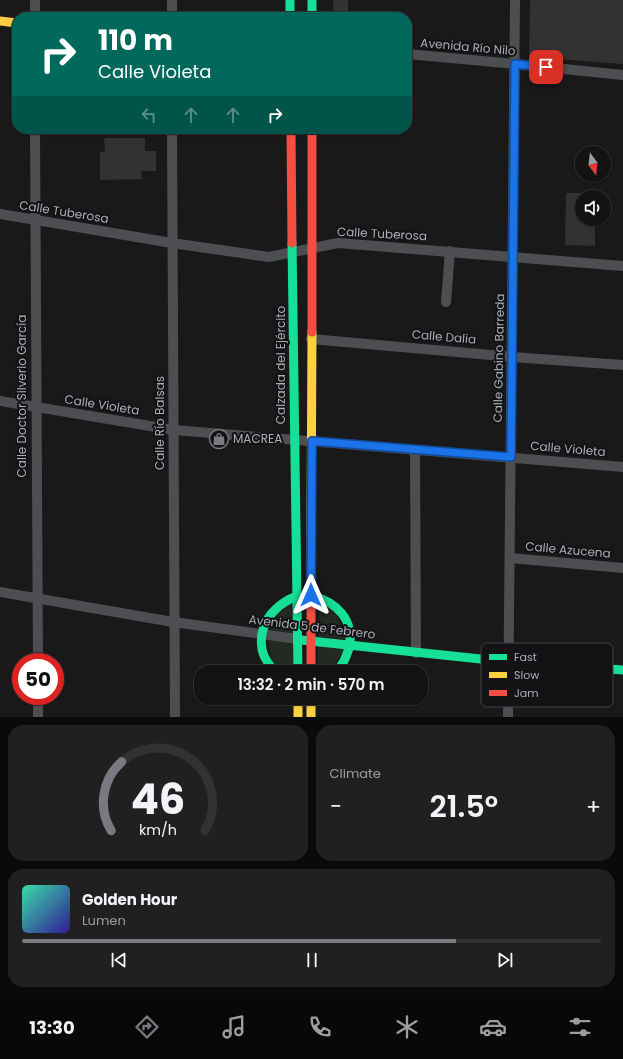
<!DOCTYPE html>
<html lang="en">
<head>
<meta charset="utf-8">
<style>
  body { margin:0; font-family:Poppins,sans-serif; background:#202021; color:#f1f3f6; height:100vh; display:flex; flex-direction:column; font-size:15px; white-space:nowrap }
  * { box-sizing:border-box; margin:0 }
  p { font-size:13px; color:#9d9ea0 }
  .icon { flex:none; width:22px; height:22px; fill:none; stroke:currentColor; stroke-width:2; stroke-linecap:round; stroke-linejoin:round }
  .map { position:relative; height:717px; overflow:hidden }
  .panel { display:flex; flex-direction:column; gap:8px; padding:8px; background:#0a0a0a; flex:1 }
  .panel>* { flex:none }
  .guide { position:absolute; left:12px; top:12px; width:400px; height:122px; border-radius:16px; box-shadow:0 1px 3px #0004,0 0 0 1px #323233; background:#00695c; color:#fff; overflow:hidden }
  .needle { width:26px; rotate:165deg }
  .controls { position:absolute; left:575px; top:146px; display:grid; gap:8px }
  .controls a { display:grid; place-items:center; width:36px; height:36px; border-radius:50%; background:#131313; box-shadow:0 1px 3px #0004,0 0 0 1px #323233; font-size:20px }
  .speed { position:absolute; left:12px; top:653px; display:flex; gap:8px; font-size:20px; font-weight:700; text-align:center }
  .speed>* { display:grid; place-content:center; width:52px; height:52px; border-radius:50%; background:#131313; box-shadow:0 1px 3px #0004,0 0 0 1px #323233; line-height:1 }
  .speed .limit { border:6px solid #d22; background:#fff; color:#111 }
  .pin { position:absolute; display:grid; place-items:center; width:34px; height:34px; color:#fff; margin:-17px; border-radius:8px; box-shadow:0 2px 6px #0006 }
  .me { position:absolute; width:44px; margin:-22px; rotate:0deg; stroke-linejoin:round; filter:drop-shadow(0 0 3px #0008) }
  .turn { display:flex; align-items:center; gap:14px; height:84px; padding:0 20px; font-size:18px }
  .turn .icon { width:52px; height:52px; stroke-width:2.5 }
  .turn b { display:block; font-size:28px; line-height:34px }
  .lanes { display:flex; align-items:center; height:38px; padding:0 20px; background:#0003; justify-content:center; gap:20px; direction:ltr }
  .lanes .off { opacity:.35 }
  .big { font-size:30px; font-weight:600; line-height:1.1 }
  .panel .tile { flex:1; display:flex; flex-direction:column; justify-content:center; gap:6px; min-width:0; padding:0 14px; border-radius:16px; background:#202021 }
  .panel .dial { align-items:center; gap:0 }
  .dial svg { height:104px; overflow:visible; fill:none; stroke:#323233; stroke-width:7; stroke-linecap:round; text-anchor:middle }
  .dial text { fill:#f1f3f6; stroke:none }
  .song { display:flex; align-items:center; gap:12px }
  .cover { width:48px; height:48px; border-radius:6px; background:linear-gradient(135deg,hsl(160 70% 55%),hsl(250 70% 35%)) }
  .played { height:4px; border-radius:2px; background:linear-gradient(90deg,#787a80 75%,#323233 75%) }
  .keys { display:flex; justify-content:space-around; direction:ltr }
  .heat { display:flex; justify-content:space-between; align-items:center; font-size:22px; direction:ltr }
  .panel .tiles { flex:1; display:grid; gap:8px; grid-template-columns:1fr 1fr }
  .tile:last-child { grid-column:span 2 }
  .trip { position:absolute; left:194px; top:665px; width:234px; height:40px; border-radius:16px; background:#131313; box-shadow:0 1px 3px #0004,0 0 0 1px #323233; font-weight:600; line-height:40px; text-align:center }
  .tabs { display:flex; height:64px; justify-content:space-around; align-items:center; background:#080808; color:#9d9ea0 }
  .tabs .icon { width:28px; height:28px }
  .tabs .active { color:#787a80 }
  .tabs b { font-size:18px; color:#f1f3f6 }
  .map>svg:first-child { display:block }
  .green { fill:#232923 }
  .building { fill:#323233 }
  .lines { fill:none; stroke-linecap:round; stroke-linejoin:round }
  .street { stroke:#4d4e51; stroke-width:10 }
  .fast { stroke:#16e098; stroke-width:9 }
  .slow { stroke:#ffcf43; stroke-width:9 }
  .jam { stroke:#f24e42; stroke-width:9 }
  .route-casing { stroke:#114b97; stroke-width:10 }
  .route { stroke:#1a73e8; stroke-width:7 }
  .labels { text-anchor:middle; stroke-width:4; stroke-linejoin:round; paint-order:stroke }
  .street-label { font-size:12px; fill:#abafb8; stroke:#131315 }
  .poi-label { font-size:12px; fill:#abafb8; stroke:#131315; text-anchor:start }
  .key { fill:#131315; stroke:#414246; stroke-width:1 }
  .key-label { font-size:11px; fill:#abafb8 }
</style>
</head>
<body>
<div class="map">
<svg width="623" height="717" viewBox="0 0 623 717">
  <rect width="100%" height="100%" fill="#191919"/>
  <g class="green">
    <path d="M295 598 294 633 264 629Z"/>
    <path d="M320 599 333 606 346 639 318 637Z"/>
    <path d="M268 639 296 643V672H283L271 660Z"/>
    <path d="M318 644 346 646 331 672H317Z"/>
  </g>
  <g class="building">
    <path d="M333 0H348V17H334Z"/>
    <path d="M530 0H623V64L529 57Z"/>
    <path d="M104 138H145V151H156V171H141L142 179 100 180V152H105Z"/>
    <path d="M566 193H582V219H595V246L565 245Z"/>
  </g>
  <g class="lines">
    <g class="street">
      <path d="M35 0V17"/>
      <path d="M172 0V17"/>
      <path d="M407 54 515 64 623 75"/>
      <path d="M35 129 38 662"/>
      <path d="M172 129 175 717"/>
      <path d="M0 214 172 243 269 257 338 243 623 266"/>
      <path d="M446 302 450 251"/>
      <path d="M311 339 512 357 623 365"/>
      <path d="M0 401 174 430 623 467"/>
      <path d="M415 450 416 653"/>
      <path d="M510 558 623 568"/>
      <path d="M0 592 173 622 298 639"/>
      <path d="M38 696V717"/>
      <path d="M508 717 515 0"/>
    </g>
    <g class="fast">
      <path d="M290 0V17"/>
      <path d="M312 0V17"/>
      <path d="M292 243 298 672"/>
      <path d="M311 595C336 602 355 619 349 648 346 657 343 666 335 672"/>
      <path d="M301 640 509 662 623 670"/>
      <path d="M276 672C273 669 270 666 268 663 256 646 261 622 276 609 282 603 289 599 297 596"/>
    </g>
    <g class="slow">
      <path d="M0 21 17 23"/>
      <path d="M311 531 312 332"/>
      <path d="M298 698V717"/>
      <path d="M311 698V717"/>
    </g>
    <g class="jam">
      <path d="M291 129 292 243"/>
      <path d="M312 332V129"/>
      <path d="M311 672V531"/>
    </g>
  </g>
  <g class="lines">
    <g class="route-casing">
      <path id="route" d="M311 595 312 441 511 457 515 64 546 67"/>
    </g>
    <use href="#route" class="route"/>
  </g>
  <defs>
    <g id="shop-ring" transform="scale(1)"><circle r="9.5" fill="#131315" stroke="#787a80" stroke-width="1.5"/><path d="M-5-2.5h2.3a2.7 3.5 0 0 1 5.4 0H5L5.5 6h-11ZM-1.5-2.5h3a1.5 2.3 0 0 0-3 0Z" fill="#787a80"/></g>
  </defs>
  <g fill-rule="evenodd">
    <use href="#shop-ring" x="219" y="439"/>
  </g>
  <g class="labels">
    <g class="street-label">
      <text transform="translate(468 47) rotate(5)" y="4">Avenida Río Nilo</text>
      <text transform="translate(64 212) rotate(9)" y="4">Calle Tuberosa</text>
      <text transform="translate(382 234) rotate(3)" y="4">Calle Tuberosa</text>
      <text transform="translate(444 337) rotate(5)" y="4">Calle Dalia</text>
      <text transform="translate(499 358) rotate(-89)" y="4">Calle Gabino Barreda</text>
      <text transform="translate(281 365) rotate(-90)" y="4">Calzada del Ejército</text>
      <text transform="translate(22 396) rotate(-90)" y="4">Calle Doctor Silverio García</text>
      <text transform="translate(102 405) rotate(9)" y="4">Calle Violeta</text>
      <text transform="translate(160 423) rotate(-90)" y="4">Calle Río Balsas</text>
      <text transform="translate(568 449) rotate(5)" y="4">Calle Violeta</text>
      <text transform="translate(568 550) rotate(5)" y="4">Calle Azucena</text>
      <text transform="translate(312 627) rotate(7)" y="4">Avenida 5 de Febrero</text>
    </g>
    <g class="poi-label">
      <text x="233" y="443">MACREA</text>
    </g>
  </g>
  <rect x="481" y="643" width="132" height="64" rx="6" class="key"/>
  <rect x="489" y="654" width="18" height="6" fill="#16e098"/>
  <rect x="489" y="672" width="18" height="6" fill="#ffcf43"/>
  <rect x="489" y="690" width="18" height="6" fill="#f24e42"/>
  <g class="key-label">
    <text x="514" y="661">Fast</text>
    <text x="514" y="679">Slow</text>
    <text x="514" y="697">Jam</text>
  </g>
</svg>
<div class="controls">
<a><svg class="needle" viewBox="-14 -14 28 28"><path d="M0-13l5 13h-10z" fill="#e53935"/><path d="M0 13l5-13h-10z" fill="#9d9ea0"/></svg></a>
<a><svg class="icon" aria-label="sound" viewBox="0 0 24 24"><path d="M4 9h4l5-4v14l-5-4H4zM17 9q2 3 0 6"/></svg></a>
</div>
<div class="speed"><div class="limit">50</div></div>
<div class="pin" style="left:546px;top:67px;background:#d93025"><svg class="icon" aria-label="arrive" viewBox="0 0 24 24"><path d="M6 21V4h12l-3 4 3 4H6"/></svg></div>
<svg class="me" style="left:311px;top:595px" viewBox="-20 -20 40 40"><path d="M0-17L14 15 0 8-14 15z" fill="#1a73e8" stroke="#fff" stroke-width="4"/></svg>
<div class="trip">13:32 · 2 min · 570 m</div>
<div class="guide">
<div class="turn"><svg class="icon" aria-label="right" viewBox="0 0 24 24"><path d="M7 20v-9h11M14 6l5 5-5 5"/></svg><div><b>110 m</b>Calle Violeta</div></div>
<div class="lanes"><svg class="icon off" aria-label="left" viewBox="0 0 24 24"><path d="M17 20v-9H6M10 6l-5 5 5 5"/></svg><svg class="icon off" aria-label="ahead" viewBox="0 0 24 24"><path d="M12 20V5M6 11l6-6 6 6"/></svg><svg class="icon off" aria-label="ahead" viewBox="0 0 24 24"><path d="M12 20V5M6 11l6-6 6 6"/></svg><svg class="icon" aria-label="right" viewBox="0 0 24 24"><path d="M7 20v-9h11M14 6l5 5-5 5"/></svg></div>
</div>
</div>
<section class="panel">
<div class="tiles">
<div class="tile dial"><svg viewBox="0 0 100 80">
<path d="M14 69A42 42 0 1 1 86 69"/>
<path d="M14 69A42 42 0 0 1 22 16" stroke="#787a80"/>
<text x="50" y="56" font-size="32" font-weight="700">46</text>
<text x="50" y="72" font-size="11">km/h</text>
</svg></div>
<div class="tile"><p>Climate</p>
<div class="heat"><a>−</a><b class="big">21.5°</b><a>+</a></div>
</div>
<div class="tile">
<div class="song"><i class="cover"></i><div><b>Golden Hour</b><p>Lumen</p></div></div>
<div class="played"></div>
<div class="keys"><svg class="icon" aria-label="previous" viewBox="0 0 24 24"><path d="M18 5L8 12l10 7zM5 5v14"/></svg><svg class="icon" aria-label="pause" viewBox="0 0 24 24"><path d="M8 5v14M16 5v14"/></svg><svg class="icon" aria-label="next" viewBox="0 0 24 24"><path d="M6 5l10 7-10 7zM19 5v14"/></svg></div>
</div>
</div>
</section>
<nav class="tabs">
<b>13:30</b>
<svg class="icon active" aria-label="directions" viewBox="0 0 24 24"><path d="M12 3l9 9-9 9-9-9zM9 14v-3h6M13 9l2 2-2 2"/></svg>
<svg class="icon" aria-label="music" viewBox="0 0 24 24"><path d="M9 18V5l10-2v13"/><circle cx="6" cy="18" r="3"/><circle cx="16" cy="16" r="3"/></svg>
<svg class="icon" aria-label="phone" viewBox="0 0 24 24"><path d="M5 4h4l2 5-3 2q2 4 5 5l2-3 5 2v4C11 20 4 13 5 4z"/></svg>
<svg class="icon" aria-label="climate" viewBox="0 0 24 24"><path d="M12 3v18M4 7l16 10M4 17L20 7"/></svg>
<svg class="icon" aria-label="car" viewBox="0 0 24 24"><path d="M5 17H2v-5l4-1 3-4h7l3 4 3 1v5h-3M9 17h6M6 11h13"/><circle cx="7" cy="17" r="2"/><circle cx="17" cy="17" r="2"/></svg>
<svg class="icon" aria-label="filters" viewBox="0 0 24 24"><path d="M4 7h16M4 17h16"/><circle cx="9" cy="7" r="2"/><circle cx="15" cy="17" r="2"/></svg>
</nav>
</body>
</html>
